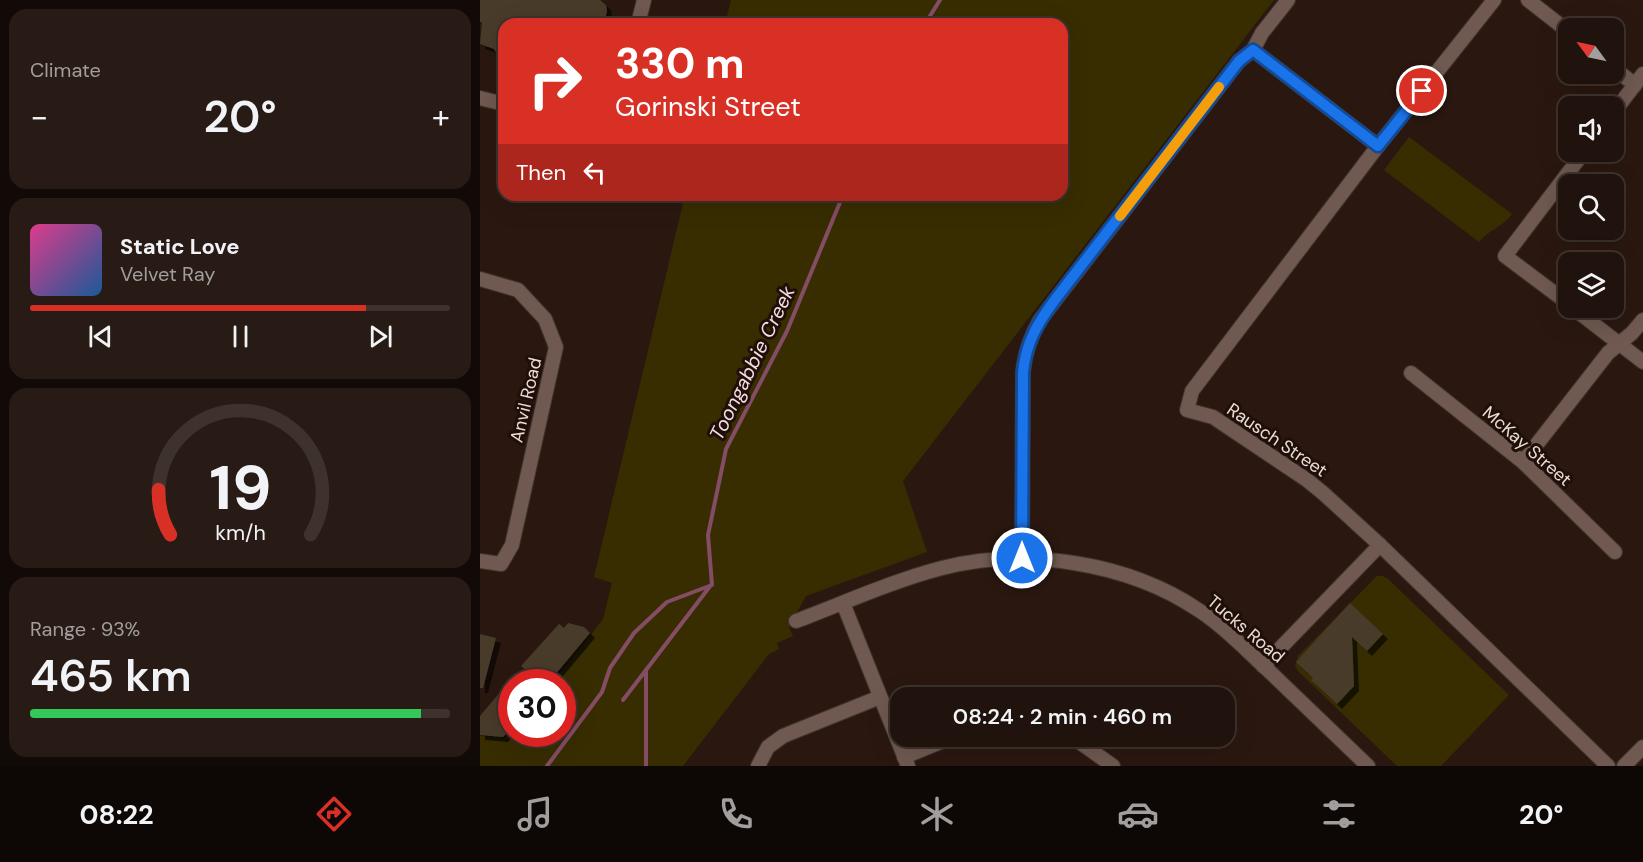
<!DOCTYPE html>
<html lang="en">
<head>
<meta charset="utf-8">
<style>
  body { margin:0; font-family:"DM Sans",sans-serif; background:#281b15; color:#f1f3f6; height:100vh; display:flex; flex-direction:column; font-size:22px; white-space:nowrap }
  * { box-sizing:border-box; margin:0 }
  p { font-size:20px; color:#a29e9d }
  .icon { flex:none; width:33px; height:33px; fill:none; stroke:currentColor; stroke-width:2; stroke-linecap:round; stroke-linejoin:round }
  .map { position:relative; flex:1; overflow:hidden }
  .sheet { display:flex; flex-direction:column; gap:9px; padding:9px; background:#120a07; width:480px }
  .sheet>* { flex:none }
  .guide { position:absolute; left:18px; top:18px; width:570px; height:183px; border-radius:18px; box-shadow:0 6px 24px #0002,0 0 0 2px #3d322d; background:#d93025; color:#fff; overflow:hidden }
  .needle { width:39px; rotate:303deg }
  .buttons { position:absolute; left:1078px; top:18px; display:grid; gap:12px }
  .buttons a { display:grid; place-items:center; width:66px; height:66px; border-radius:12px; background:#20120c; box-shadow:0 6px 24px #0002,0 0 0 2px #3d322d; font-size:30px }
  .speed { position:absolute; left:18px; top:669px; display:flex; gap:12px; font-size:30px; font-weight:700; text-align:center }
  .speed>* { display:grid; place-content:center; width:78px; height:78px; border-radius:50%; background:#20120c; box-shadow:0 6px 24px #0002,0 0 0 2px #3d322d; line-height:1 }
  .speed .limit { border:9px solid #d22; background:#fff; color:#111 }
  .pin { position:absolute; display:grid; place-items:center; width:51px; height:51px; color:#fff; margin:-26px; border:3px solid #fff; border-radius:50%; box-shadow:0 2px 6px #0007 }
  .me { position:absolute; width:66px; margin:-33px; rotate:0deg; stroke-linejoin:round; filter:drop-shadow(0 0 4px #0008) }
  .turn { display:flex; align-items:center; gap:21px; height:126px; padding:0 18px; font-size:27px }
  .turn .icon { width:78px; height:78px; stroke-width:2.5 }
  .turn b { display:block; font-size:42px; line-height:51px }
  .then { display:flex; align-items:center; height:57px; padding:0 18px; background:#0003; gap:12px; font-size:22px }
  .big { font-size:45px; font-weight:600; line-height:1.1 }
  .sheet .widget { flex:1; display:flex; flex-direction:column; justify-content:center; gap:9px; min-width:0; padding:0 21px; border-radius:18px; background:#281b15 }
  .sheet .dial { align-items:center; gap:0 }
  .dial svg { height:156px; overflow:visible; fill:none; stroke:#3d322d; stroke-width:7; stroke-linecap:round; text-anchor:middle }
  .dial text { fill:#f1f3f6; stroke:none }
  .song { display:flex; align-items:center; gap:18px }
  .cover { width:72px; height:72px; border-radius:9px; background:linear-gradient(135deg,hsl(330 70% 55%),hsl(210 70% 35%)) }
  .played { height:6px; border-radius:3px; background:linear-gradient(90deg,#d93025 80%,#3d322d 80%) }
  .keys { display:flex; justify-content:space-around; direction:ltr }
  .heat { display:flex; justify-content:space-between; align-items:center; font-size:33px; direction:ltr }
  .charge { height:9px; border-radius:4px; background:linear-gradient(90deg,#34c759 93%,#3d322d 0) }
  .trip { position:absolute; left:410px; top:687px; width:345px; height:60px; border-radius:18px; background:#20120c; box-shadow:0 6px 24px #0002,0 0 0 2px #3d322d; font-weight:600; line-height:60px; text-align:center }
  .tab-bar { display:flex; height:96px; justify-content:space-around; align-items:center; background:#0d0705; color:#a29e9d }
  .tab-bar .icon { width:42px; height:42px }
  .tab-bar .on { color:#d93025 }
  .tab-bar b { font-size:27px; color:#f1f3f6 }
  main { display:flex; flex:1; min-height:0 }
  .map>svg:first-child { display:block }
  .green { fill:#382d01 }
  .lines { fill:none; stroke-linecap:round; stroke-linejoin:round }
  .stream { stroke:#844d65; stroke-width:4 }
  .building { fill:#493b2b; filter:url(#shadow) }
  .minor-casing { stroke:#413430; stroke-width:16 }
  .minor { stroke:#6f5950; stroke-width:14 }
  .route-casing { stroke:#114b97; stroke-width:15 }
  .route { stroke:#1a73e8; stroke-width:10 }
  .slow { stroke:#f59e0b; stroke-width:10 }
  .labels { text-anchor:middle; stroke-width:6; stroke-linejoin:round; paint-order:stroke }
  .street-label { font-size:18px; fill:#e9dcd7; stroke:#200f08 }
  .water-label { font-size:20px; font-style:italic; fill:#f4dde5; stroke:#200f08 }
</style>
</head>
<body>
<main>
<section class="sheet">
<div class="widget"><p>Climate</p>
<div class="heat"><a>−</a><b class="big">20°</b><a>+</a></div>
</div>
<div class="widget">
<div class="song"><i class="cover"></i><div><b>Static Love</b><p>Velvet Ray</p></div></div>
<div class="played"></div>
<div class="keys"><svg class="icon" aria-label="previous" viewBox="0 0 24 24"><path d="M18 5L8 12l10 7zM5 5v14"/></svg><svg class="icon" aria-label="pause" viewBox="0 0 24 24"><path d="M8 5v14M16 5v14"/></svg><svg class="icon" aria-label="next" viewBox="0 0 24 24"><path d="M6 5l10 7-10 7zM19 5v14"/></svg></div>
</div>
<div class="widget dial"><svg viewBox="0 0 100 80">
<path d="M14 69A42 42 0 1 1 86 69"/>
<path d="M14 69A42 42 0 0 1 8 46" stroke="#d93025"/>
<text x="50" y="56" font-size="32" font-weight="700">19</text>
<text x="50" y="72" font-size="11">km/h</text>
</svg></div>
<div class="widget"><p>Range · 93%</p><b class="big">465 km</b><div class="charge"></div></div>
</section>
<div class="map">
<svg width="1163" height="766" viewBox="0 0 1163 766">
  <defs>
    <filter id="shadow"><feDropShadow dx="5" dy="5" stdDeviation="0" flood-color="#0009"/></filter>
  </defs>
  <rect width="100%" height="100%" fill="#2a1810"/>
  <g class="green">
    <path d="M251 0H794L423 481 447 552 326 596 309 627 313 636 297 643 299 649 289 654 203 766H0V736L24 738 31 729 32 734H82V682H72L101 648 123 619 132 583 114 577 205 195H582V24H245Z"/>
    <path d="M929 137 1032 214C1023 227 1008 230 999 242L904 170Z"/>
    <path d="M897 576H903L908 579 1029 695 961 766H917L819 672 815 666 818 656Z"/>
  </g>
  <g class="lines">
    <g class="stream">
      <path d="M445 24 460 0"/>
      <path d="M143 700 166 670"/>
      <path d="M67 766 122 692 130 668 154 633 187 602 232 585 228 535 246 449 307 331 363 195"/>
      <path d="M166 766V670L231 585"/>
    </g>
  </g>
  <g class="building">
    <path d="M0 0H120L126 5 127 11 124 24H24V66L14 49 0 44 2 22H0Z"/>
    <path d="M870 603 903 634 887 651 872 637 874 686 857 704 831 680 833 678 816 662Z"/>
    <path d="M88 623 104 627 110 633 69 682H60L41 666 79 624 84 628Z"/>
    <path d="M0 634 16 638 3 688H0Z"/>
    <path d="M22 690 32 698V727L23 737 0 735V716Z"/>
  </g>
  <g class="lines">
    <g class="minor-casing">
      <g id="minor">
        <path d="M1014 0 898 146 712 391 707 410 733 417 827 480 843 493 900 545 1128 766"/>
        <path d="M1048 0 1089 32"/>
        <path d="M158 24 164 0"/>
        <path d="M773 50 898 146"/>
        <path d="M1134 68 1155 85"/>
        <path d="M0 98 24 104"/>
        <path d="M1134 112 1163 74"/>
        <path d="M0 279 38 290 65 319 76 347 32 545 21 564 0 561"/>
        <path d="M1089 304 1025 256 1104 152"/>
        <path d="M1093 308 1163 362"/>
        <path d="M931 373 1043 462 1135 552"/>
        <path d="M1043 462 1128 353 1152 333 1163 320"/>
        <path d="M542 558 543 372C545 352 550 337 560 320L759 61 773 50 782 33 808 0"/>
        <path d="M363 603 428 766"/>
        <path d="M316 621C364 603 412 581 462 568 546 547 648 562 720 611 746 628 767 651 789 671 822 703 855 734 888 766"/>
        <path d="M783 666 900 545"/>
        <path d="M591 736 633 766"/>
        <path d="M424 757 475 736"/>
        <path d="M278 766 288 747 303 736 400 697"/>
        <path d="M1144 766 1163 747"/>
      </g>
    </g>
    <use href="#minor" class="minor"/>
  </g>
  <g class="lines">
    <g class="route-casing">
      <path id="route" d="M542 558 543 372C546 343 557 324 574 301L759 61 773 50 898 146 942 91"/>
    </g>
    <use href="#route" class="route"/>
    <path class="slow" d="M640 216 739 87"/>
  </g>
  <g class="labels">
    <g class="street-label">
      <text transform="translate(46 400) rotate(-77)" y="6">Anvil Road</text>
      <text transform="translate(797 440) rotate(34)" y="6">Rausch Street</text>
      <text transform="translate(1047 446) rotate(41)" y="6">McKay Street</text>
      <text transform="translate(766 629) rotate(40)" y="6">Tucks Road</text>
    </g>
    <g class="water-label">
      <text transform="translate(272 363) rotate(-64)" y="7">Toongabbie Creek</text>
    </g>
  </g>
</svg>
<div class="buttons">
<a><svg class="needle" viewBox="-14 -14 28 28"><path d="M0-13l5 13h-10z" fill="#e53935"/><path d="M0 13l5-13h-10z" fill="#a29e9d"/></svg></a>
<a><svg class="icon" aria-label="sound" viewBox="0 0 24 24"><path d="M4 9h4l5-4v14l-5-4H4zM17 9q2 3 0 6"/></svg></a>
<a><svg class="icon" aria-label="search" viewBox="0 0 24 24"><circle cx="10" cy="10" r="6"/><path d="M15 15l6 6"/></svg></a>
<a><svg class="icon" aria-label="layers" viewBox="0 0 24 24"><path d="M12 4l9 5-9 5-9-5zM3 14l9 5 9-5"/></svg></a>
</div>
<div class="speed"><div class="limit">30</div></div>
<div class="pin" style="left:942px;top:91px;background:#d93025"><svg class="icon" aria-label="arrive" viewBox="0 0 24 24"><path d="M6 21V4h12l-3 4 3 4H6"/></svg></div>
<svg class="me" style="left:542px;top:558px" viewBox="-20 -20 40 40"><circle r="17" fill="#1a73e8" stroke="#fff" stroke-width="3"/><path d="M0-11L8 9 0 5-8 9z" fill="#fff"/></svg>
<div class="trip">08:24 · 2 min · 460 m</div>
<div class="guide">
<div class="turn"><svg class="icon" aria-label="right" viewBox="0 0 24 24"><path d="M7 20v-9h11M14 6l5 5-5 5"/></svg><div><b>330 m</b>Gorinski Street</div></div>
<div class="then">Then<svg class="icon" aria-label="left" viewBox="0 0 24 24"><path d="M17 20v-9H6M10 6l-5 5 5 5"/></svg></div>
</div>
</div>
</main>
<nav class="tab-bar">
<b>08:22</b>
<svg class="icon on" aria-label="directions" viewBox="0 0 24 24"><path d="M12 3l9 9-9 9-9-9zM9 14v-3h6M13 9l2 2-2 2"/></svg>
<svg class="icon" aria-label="music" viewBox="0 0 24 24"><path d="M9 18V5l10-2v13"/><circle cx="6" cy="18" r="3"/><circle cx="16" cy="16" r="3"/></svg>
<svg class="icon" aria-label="phone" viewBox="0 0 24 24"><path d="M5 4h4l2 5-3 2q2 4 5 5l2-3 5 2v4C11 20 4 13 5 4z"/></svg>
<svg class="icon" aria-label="climate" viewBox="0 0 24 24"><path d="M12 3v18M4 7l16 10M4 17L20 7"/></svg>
<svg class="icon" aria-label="car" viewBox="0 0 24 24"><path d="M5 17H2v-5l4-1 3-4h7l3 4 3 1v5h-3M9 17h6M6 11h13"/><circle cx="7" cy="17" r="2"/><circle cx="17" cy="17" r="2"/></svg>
<svg class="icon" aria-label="filters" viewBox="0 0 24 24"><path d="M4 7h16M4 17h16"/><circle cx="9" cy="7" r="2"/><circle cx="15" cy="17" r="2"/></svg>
<b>20°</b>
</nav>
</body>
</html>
